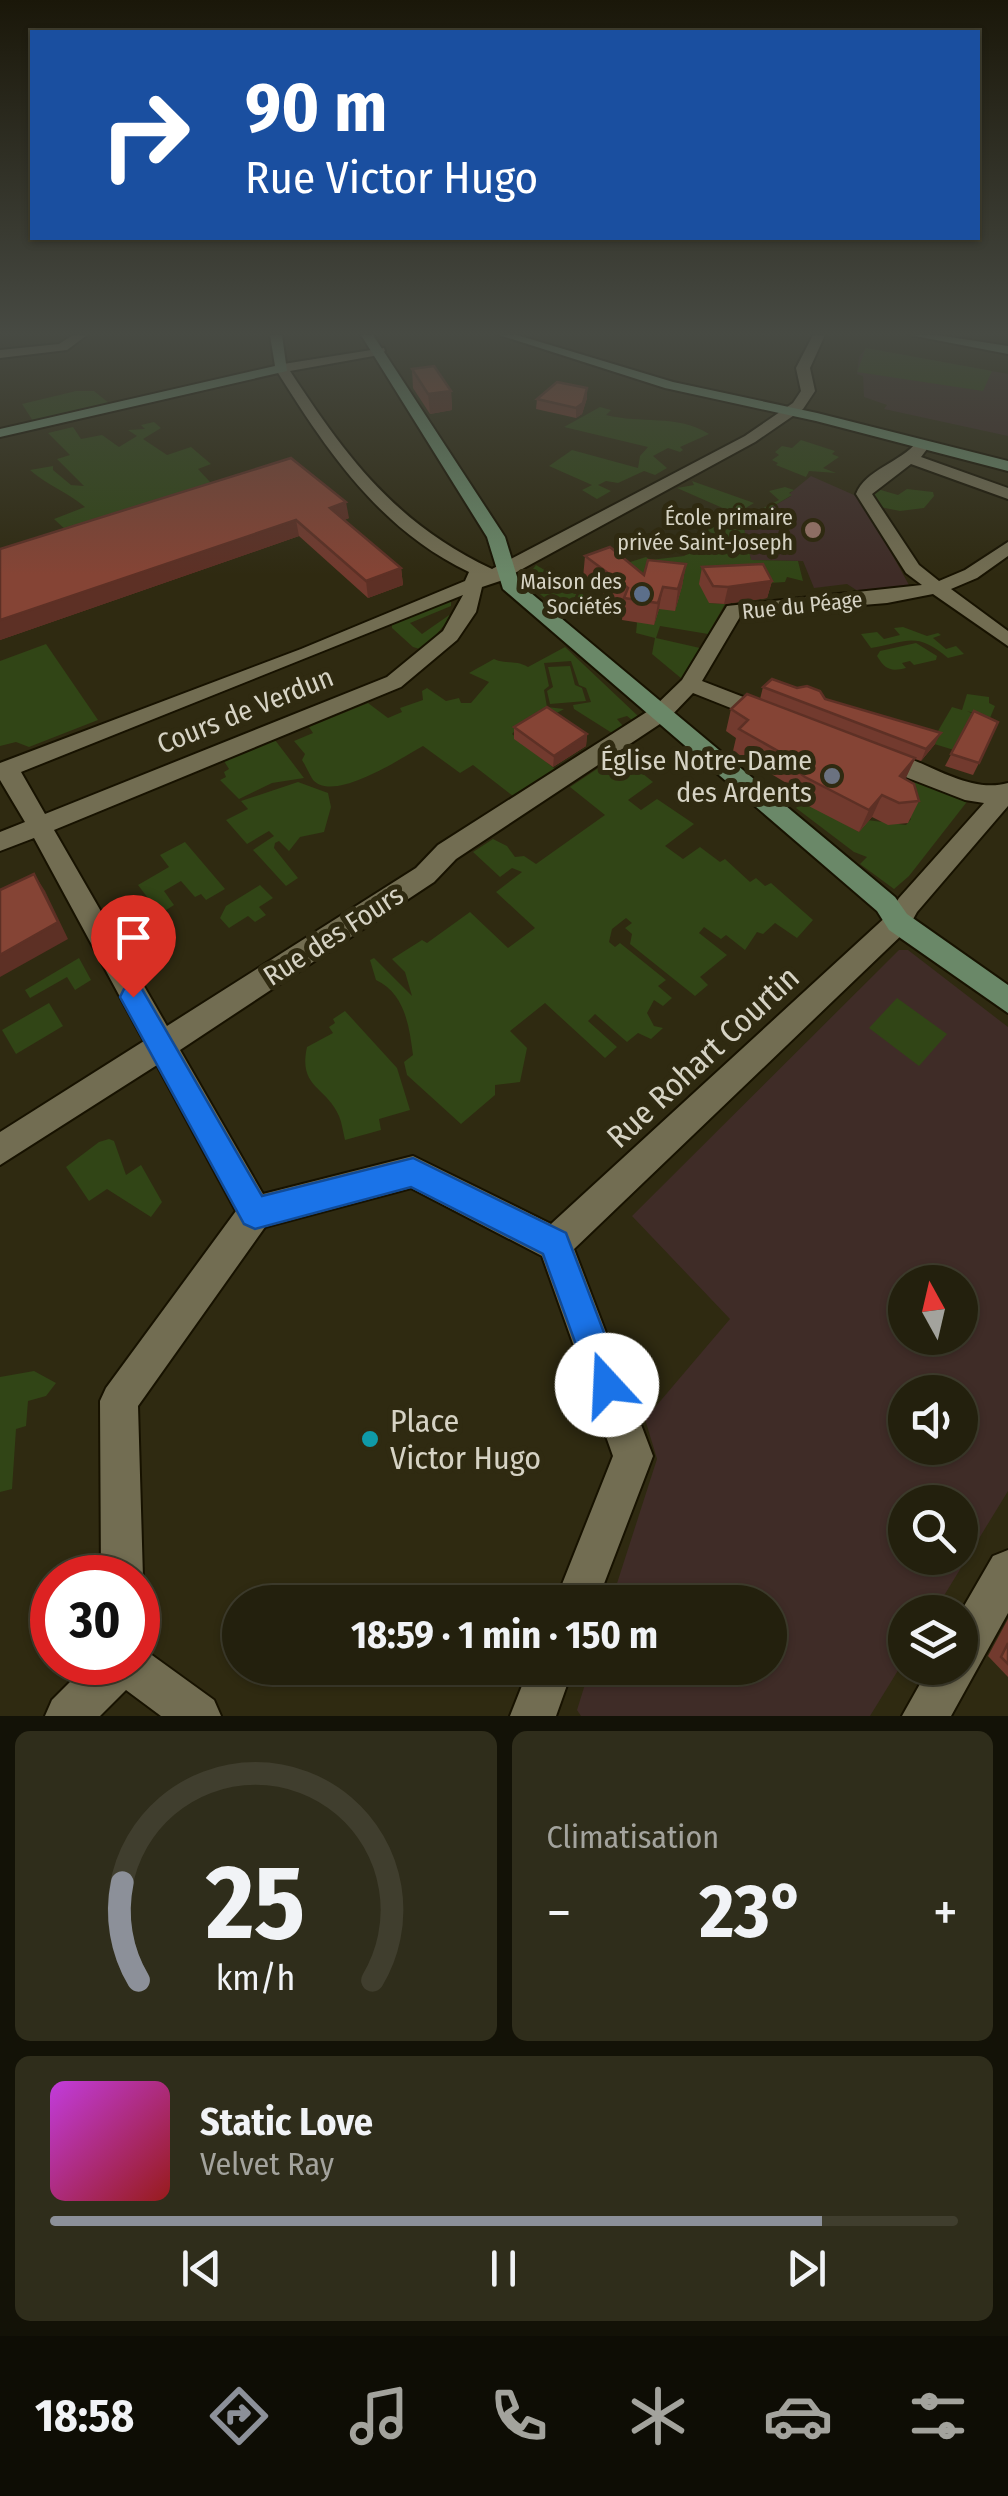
<!DOCTYPE html>
<html lang="fr">
<head>
<meta charset="utf-8">
<style>
  body { margin:0; font-family:"Fira Sans Condensed",sans-serif; background:#2f2d1b; color:#f1f3f6; height:100vh; display:flex; flex-direction:column; font-size:38px; white-space:nowrap }
  * { box-sizing:border-box; margin:0 }
  p { font-size:32px; color:#a3a39d }
  .icon { flex:none; width:55px; height:55px; fill:none; stroke:currentColor; stroke-width:2; stroke-linecap:round; stroke-linejoin:round }
  .map { position:relative; height:1716px; overflow:hidden }
  .panel { display:flex; flex-direction:column; gap:15px; padding:15px; background:#131207; flex:1 }
  .panel>* { flex:none }
  .banner { position:absolute; left:30px; top:30px; width:950px; height:210px; border-radius:0px; box-shadow:0 2px 8px #0004,0 0 0 2px #403e2e; background:#1a4fa0; color:#fff; overflow:hidden }
  .needle { width:65px; rotate:352deg }
  .buttons { position:absolute; left:888px; top:1265px; display:grid; gap:20px }
  .buttons a { display:grid; place-items:center; width:90px; height:90px; border-radius:50%; background:#23200d; box-shadow:0 2px 8px #0004,0 0 0 2px #403e2e; font-size:50px }
  .speed { position:absolute; left:30px; top:1555px; display:flex; gap:20px; font-size:50px; font-weight:700; text-align:center }
  .speed>* { display:grid; place-content:center; width:130px; height:130px; border-radius:50%; background:#23200d; box-shadow:0 2px 8px #0004,0 0 0 2px #403e2e; line-height:1 }
  .speed .limit { border:15px solid #d22; background:#fff; color:#111 }
  .pin { position:absolute; display:grid; place-items:center; width:85px; height:85px; color:#fff; margin:-102px -42px; border-radius:50% 50% 50% 0; rotate:-45deg; box-shadow:0 0 10px #0007 }
  .pin .icon { rotate:45deg }
  .me { position:absolute; width:110px; margin:-55px; rotate:340deg; stroke-linejoin:round; filter:drop-shadow(0 0 8px #0008) }
  .turn { display:flex; align-items:center; gap:35px; height:210px; padding:0 50px; font-size:45px }
  .turn .icon { width:130px; height:130px; stroke-width:2.5 }
  .turn b { display:block; font-size:70px; line-height:85px }
  .big { font-size:75px; font-weight:700; line-height:1.1 }
  .panel .tile { flex:1; display:flex; flex-direction:column; justify-content:center; gap:15px; min-width:0; padding:0 35px; border-radius:15px; background:#2f2d1b }
  .panel .dial { align-items:center; gap:0 }
  .dial svg { height:260px; overflow:visible; fill:none; stroke:#403e2e; stroke-width:7; stroke-linecap:round; text-anchor:middle }
  .dial text { fill:#f1f3f6; stroke:none }
  .song { display:flex; align-items:center; gap:30px }
  .cover { width:120px; height:120px; border-radius:15px; background:linear-gradient(135deg,hsl(290 70% 55%),hsl(0 70% 35%)) }
  .played { height:10px; border-radius:5px; background:linear-gradient(90deg,#8c9099 85%,#403e2e 85%) }
  .keys { display:flex; justify-content:space-around; direction:ltr }
  .heat { display:flex; justify-content:space-between; align-items:center; font-size:55px; direction:ltr }
  .panel .tiles { flex:1; display:grid; gap:15px; grid-template-columns:1fr 1fr }
  .tile:last-child { grid-column:span 2 }
  .trip { position:absolute; left:222px; top:1585px; width:565px; height:100px; border-radius:50px; background:#23200d; box-shadow:0 2px 8px #0004,0 0 0 2px #403e2e; font-weight:700; line-height:100px; text-align:center }
  .tabs { display:flex; height:160px; justify-content:space-around; align-items:center; background:#0e0d05; color:#a3a39d }
  .tabs .icon { width:70px; height:70px }
  .tabs .on { color:#8c9099 }
  .tabs b { font-size:45px; color:#f1f3f6 }
  .map>svg:first-child { display:block }
  .education { fill:#3f2c27; fill-rule:evenodd }
  .green { fill:#314516 }
  .lines { fill:none; stroke-linecap:round; stroke-linejoin:round }
  .street-casing { stroke:#171200; stroke-width:4 }
  .secondary-casing { stroke:#171200; stroke-width:4 }
  .street { fill:#726d52; fill-rule:evenodd }
  .secondary { fill:#6a8868; fill-rule:evenodd }
  .wall { fill:#723a2e }
  .shaded-wall { fill:#5d3025 }
  .building { fill:#854435; stroke:#5d3025; stroke-width:2.5 }
  .route { fill:#1a73e8; stroke:#114b97; stroke-width:2.5 }
  .education-dot { fill:#8d6e63; stroke:#2f2a11; stroke-width:4 }
  .service-dot { fill:#5c6f8a; stroke:#2f2a11; stroke-width:4 }
  .worship-dot { fill:#6b7280; stroke:#2f2a11; stroke-width:4 }
  .culture-dot { fill:#0f9aa8; stroke:#2f2a11; stroke-width:4 }
  .labels { text-anchor:middle; stroke-width:10; stroke-linejoin:round; paint-order:stroke }
  .far-poi-label { font-size:22px; fill:#d6d3c4; stroke:#2f2a11; text-anchor:end }
  .far-street-label { font-size:22px; fill:#d6d3c4; stroke:#2f2a11 }
  .street-label { font-size:28px; fill:#d6d3c4; stroke:#2f2a11 }
  .poi-label { font-size:28px; fill:#d6d3c4; stroke:#2f2a11; text-anchor:end }
  .near-street-label { font-size:32px; fill:#d6d3c4; stroke:#2f2a11 }
  .near-poi-label { font-size:32px; fill:#d6d3c4; stroke:#2f2a11; text-anchor:start }
</style>
</head>
<body>
<div class="map">
<svg width="1008" height="1716" viewBox="0 0 1008 1716">
  <rect width="100%" height="100%" fill="#2f2a11"/>
  <g class="education">
    <path d="M866 348 1008 374V436L884 409 887 405 864 397 863 376 857 374 859 357Z"/>
    <path d="M811 476 854 495 866 507 909 585 861 593 847 584 814 588 803 561 751 560 743 524 791 496 789 494Z"/>
    <path d="M899 950H908L1008 1027V1491L934 1612H905V1659L870 1716H581L577 1710 590 1668H770V1602H611L657 1459 645 1419 730 1319 632 1216ZM905 1282H960V1338H905ZM905 1392H960V1448H905ZM905 1502H960V1558H905Z"/>
  </g>
  <g class="green">
    <path d="M866 348 992 371 983 391 857 372Z"/>
    <path d="M76 391H94L110 404 33 421 22 404Z"/>
    <path d="M600 407 611 410 606 415C641 424 677 414 709 434L680 447 683 450 680 452 668 448 653 456 667 468 655 475 644 471 618 483 606 481 598 485 611 491 597 499 582 490 592 485 549 466 572 450 638 468 640 456 648 447 564 427Z"/>
    <path d="M154 422 161 428 143 439 167 455 191 447 211 464 198 469 210 482 234 484 80 543 54 519 85 507C66 491 48 486 30 470L53 466V470L71 485 84 486 57 459 70 455 48 433 73 427 81 439 102 435 119 447 137 436 128 430 145 429 141 425Z"/>
    <path d="M801 440 835 451 832 454 839 457 823 468 836 473 809 471 806 477 776 465 778 463 772 460 779 455 775 452 782 446 792 448Z"/>
    <path d="M692 481 754 503 744 509 754 513 779 500 769 491 785 487 794 490 789 493 792 495 750 520 677 488 694 485Z"/>
    <path d="M874 488 898 495 907 489 933 492 934 496 924 508 900 511 880 507 870 494Z"/>
    <path d="M702 516C717 522 727 533 743 524L751 560 798 561 803 581 787 577 785 582 769 583 709 603 725 604 708 634 660 626 656 638 700 648 682 679 652 654 655 638 636 633 637 623 608 569 646 557 650 560 684 556 709 542 703 539 712 533 696 525Z"/>
    <path d="M536 565 553 575 547 578 555 583 560 581 607 603 568 617 524 581Z"/>
    <path d="M451 600V606L410 623 422 634 458 609 423 650 413 647 392 628V622Z"/>
    <path d="M903 627 927 636 938 633 941 635 933 638 946 649 956 646 964 654 948 658C915 631 909 642 871 648L861 634 877 632 884 639 900 635 894 628Z"/>
    <path d="M916 643 937 656 936 660 914 665 910 661 902 663 906 668C890 672 885 669 877 656L880 651Z"/>
    <path d="M46 644 98 720 29 747 16 742 0 746V661Z"/>
    <path d="M565 647 638 716 632 720 627 716 617 719 623 726 612 733 574 709 573 705 591 702 586 688 579 685 571 661 544 663 549 686 544 690 547 707 564 709 548 718 525 720 512 734 555 769 513 796 473 765 460 773 423 746C403 757 336 802 314 781 310 776 306 766 302 760L305 754 294 741 313 733 309 727 368 703 388 718 402 712 400 708 423 700 422 691 427 688 446 701 459 698 461 703H471L489 682 469 673 494 659C506 665 515 659 528 667Z"/>
    <path d="M570 666 575 685 582 688 586 701 550 704 547 691 553 687 548 667Z"/>
    <path d="M967 694 989 697V703L995 706 990 718 967 711 988 721 954 750 931 743 952 707 962 710Z"/>
    <path d="M275 740 304 778 272 783 239 799 220 780 226 777 224 772 229 769 224 761Z"/>
    <path d="M612 759 632 773 637 769 653 782 628 800 641 810 657 799 694 824 665 846 683 859 700 847 720 862 725 859 750 882 756 878 765 886 771 883 813 920 797 938 775 923 763 934 757 932 745 950 726 935 721 939 704 927 699 933 727 955 700 977 708 985 695 996 630 944 632 934 625 928 632 923 626 918 612 929 609 942 615 947 620 943 666 980 658 986 672 998 663 1006 654 1000 647 1013 654 1026 663 1028 651 1039 638 1033 627 1042 595 1014 588 1021 617 1047 605 1058 545 1003 510 1031 527 1048 520 1082 495 1085V1095L461 1124 407 1075 404 1062 413 1055C409 1025 405 994 376 980L370 960 374 958 412 996 405 972 392 959 422 940 427 943 470 912 508 948 535 928 496 892 522 872 512 868 500 877 473 852 493 839 507 846 515 857 524 856 536 864 605 815 570 787Z"/>
    <path d="M874 767 973 794 909 876 894 889 860 864 867 857 854 852 796 808 804 801 859 832 867 820 906 825 911 819Z"/>
    <path d="M298 782 328 793 331 807 324 832 300 837 289 851 279 841 275 843 274 848 298 878 286 886 253 850 274 836 269 831 247 844 226 820 248 809 241 801Z"/>
    <path d="M185 842 225 889 206 900 201 894 195 897 181 881 164 891 174 905 160 914 138 885 169 867 160 855Z"/>
    <path d="M260 885 273 898 259 907 266 915 255 922 248 916 229 928 220 918 226 906Z"/>
    <path d="M79 958 91 980 75 990 67 977 30 998 25 990Z"/>
    <path d="M897 998 947 1034 919 1066 869 1028Z"/>
    <path d="M49 1003 63 1026 16 1054 2 1030Z"/>
    <path d="M345 1011 397 1068 410 1110 379 1119 381 1130 345 1140C343 1132 342 1123 339 1116 326 1086 298 1088 307 1047L333 1033 329 1027 335 1023 333 1019Z"/>
    <path d="M109 1139 114 1141 126 1175 141 1165 162 1202 151 1217 107 1189 89 1201 66 1167 99 1142Z"/>
    <path d="M34 1371 56 1383 46 1396 28 1401 26 1426 16 1429 12 1489 0 1492V1377Z"/>
  </g>
  <g class="lines">
    <g class="street-casing">
      <g id="street">
        <path d="M73 335H87L67 350 0 358V350L59 344Z"/>
        <path d="M813 335H825L810 368 815 391 803 409 755 442 500 581 482 587 476 612 457 640 401 687 54 830 167 1026 416 868 438 845 653 708 682 680 727 606 922 585 906 573 856 494C865 470 901 462 917 442L930 445 921 457 1008 488V499L911 464 872 494 919 565 939 581 965 570 1008 542V556L977 578 951 589 1008 631V646L933 594 887 603 741 615 702 681 777 710 780 715 777 720H761L693 693 669 718 456 859 434 882 180 1050 263 1194 413 1156 551 1224 889 914 899 898 984 803 965 800 872 764 869 759 872 754C908 743 959 797 1008 783V806L917 912 907 930 574 1249 653 1456 597 1602H555L613 1456 542 1256 411 1188 265 1227 138 1406 143 1578 138 1592V1578H101L100 1401 106 1388 236 1211 157 1065 0 1165V1132L144 1041 34 838 0 851V832L25 822 0 780V763L301 649 465 581 469 572C379 529 327 451 275 368L277 365 384 348 385 351 379 355 290 371C347 458 396 524 492 569L745 436 793 403 801 391 796 368ZM463 595 443 631 387 677 45 814 21 772Z"/>
        <path d="M1008 1550V1613L951 1716H902L929 1668H960V1613L993 1556Z"/>
        <path d="M138 1645 214 1700 221 1716H161L126 1690 100 1716H45L52 1700 90 1662H138Z"/>
        <path d="M529 1668H573L556 1716H510Z"/>
      </g>
    </g>
    <g class="secondary-casing">
      <g id="secondary">
        <path d="M270 335H282L287 371 0 437V429L275 366Z"/>
        <path d="M361 335H373L505 537 519 583 895 897 907 914 1008 985V1013L889 930 877 911 503 589 487 537Z"/>
        <path d="M499 335H517L673 382 817 413 1008 461V471L816 421 665 388Z"/>
        <path d="M910 335H937L1008 346V354Z"/>
      </g>
    </g>
    <use href="#street" class="street"/>
    <use href="#secondary" class="secondary"/>
  </g>
  <g class="wall">
    <path d="M412 369 451 391 452 410 430 414 413 388Z"/>
    <path d="M587 388V398L582 414 576 418 536 409 537 399Z"/>
    <path d="M291 458 349 518 344 520 401 568 403 585 368 598 299 536 0 640V549Z"/>
    <path d="M585 556 644 575 686 564 682 586 675 611 659 609 654 625 622 620 623 608 583 578Z"/>
    <path d="M702 567 772 581 767 598 724 604 709 603 699 584Z"/>
    <path d="M763 687 825 699 935 744 921 761 915 759 905 779 919 801 908 823 888 825 872 817 859 832 797 800 786 791 788 784 733 751 736 738 726 731 731 709 760 699Z"/>
    <path d="M974 711 979 763 973 775 945 766Z"/>
    <path d="M514 727 587 734 586 746 553 767 514 739Z"/>
    <path d="M1008 1619V1677L988 1656Z"/>
  </g>
  <g class="shaded-wall">
    <path d="M587 388V398L582 414 576 418V408Z"/>
    <path d="M451 391 452 410 430 414 428 394Z"/>
    <path d="M346 502 349 518 332 525 330 508Z"/>
    <path d="M296 520 299 536 0 640V620Z"/>
    <path d="M686 564 682 586 675 611 678 589Z"/>
    <path d="M401 568 403 585 368 598 366 581Z"/>
    <path d="M772 581 767 598 724 604 728 587Z"/>
    <path d="M663 587 659 609 654 625 658 603Z"/>
    <path d="M941 733 935 744 921 761 926 749Z"/>
    <path d="M587 734 586 746 553 767 554 756Z"/>
    <path d="M915 758 905 780 900 776Z"/>
    <path d="M882 795 872 817 859 832 869 810Z"/>
    <path d="M34 874 45 891 68 939 0 977V955Z"/>
  </g>
  <g class="building">
    <path d="M434 366 451 391 428 394 412 369Z"/>
    <path d="M557 382 587 388 583 403 576 408 537 399Z"/>
    <path d="M291 458 346 502 330 508 401 568 366 581 296 520 0 620V549Z"/>
    <path d="M610 547 644 575 648 560 686 564 678 589 663 587 658 603 624 598 628 588 585 556Z"/>
    <path d="M763 564 772 581 728 587 713 586 702 567Z"/>
    <path d="M772 679 797 688 807 686 820 691 825 699 941 733 926 749 763 687Z"/>
    <path d="M747 694 915 758 900 776 914 784 919 801 899 803 882 795 869 810 805 777 793 768 799 763 739 729 748 720 731 709Z"/>
    <path d="M547 707 587 734 554 756 514 727Z"/>
    <path d="M974 711 998 722 979 763 951 754Z"/>
    <path d="M34 874 58 922 0 955V890Z"/>
    <path d="M1008 1643V1664L1001 1657Z"/>
  </g>
  <linearGradient id="sky" x2="0" y2="1"><stop stop-color="#1a1709"/><stop offset="0.58" stop-color="#474a43"/><stop offset="1" stop-color="#474a43" stop-opacity="0"/></linearGradient>
  <rect width="1008" height="575" fill="url(#sky)"/>
  <path class="route" d="M133 986 142 989 262 1196 413 1158 566 1233 624 1385 619 1397 607 1402 595 1397 543 1254 411 1187 255 1229 244 1224 120 997 124 989Z"/>
  <circle class="education-dot" cx="813" cy="530" r="10"/>
  <circle class="service-dot" cx="642" cy="594" r="10"/>
  <circle class="worship-dot" cx="832" cy="776" r="10"/>
  <circle class="culture-dot" cx="370" cy="1439" r="10"/>
  <g class="labels">
    <g class="far-poi-label">
      <text x="793" y="525">École primaire<tspan x="793" dy="25">privée Saint-Joseph</tspan></text>
      <text x="622" y="589">Maison des<tspan x="622" dy="25">Sociétés</tspan></text>
    </g>
    <g class="far-street-label">
      <text transform="translate(802 605) rotate(-6)" y="8">Rue du Péage</text>
    </g>
    <g class="street-label">
      <text transform="translate(245 710) rotate(-22)" y="10">Cours de Verdun</text>
      <text transform="translate(333 935) rotate(-33)" y="10">Rue des Fours</text>
    </g>
    <g class="poi-label">
      <text x="812" y="770">Église Notre-Dame<tspan x="812" dy="32">des Ardents</tspan></text>
    </g>
    <g class="near-street-label">
      <text transform="translate(703 1057) rotate(-43)" y="11">Rue Rohart Courtin</text>
    </g>
    <g class="near-poi-label">
      <text x="390" y="1432">Place<tspan x="390" dy="37">Victor Hugo</tspan></text>
    </g>
  </g>
</svg>
<div class="buttons">
<a><svg class="needle" viewBox="-14 -14 28 28"><path d="M0-13l5 13h-10z" fill="#e53935"/><path d="M0 13l5-13h-10z" fill="#a3a39d"/></svg></a>
<a><svg class="icon" aria-label="sound" viewBox="0 0 24 24"><path d="M4 9h4l5-4v14l-5-4H4zM17 9q2 3 0 6"/></svg></a>
<a><svg class="icon" aria-label="search" viewBox="0 0 24 24"><circle cx="10" cy="10" r="6"/><path d="M15 15l6 6"/></svg></a>
<a><svg class="icon" aria-label="layers" viewBox="0 0 24 24"><path d="M12 4l9 5-9 5-9-5zM3 14l9 5 9-5"/></svg></a>
</div>
<div class="speed"><div class="limit">30</div></div>
<div class="pin" style="left:133px;top:997px;background:#d93025"><svg class="icon" aria-label="arrive" viewBox="0 0 24 24"><path d="M6 21V4h12l-3 4 3 4H6"/></svg></div>
<svg class="me" style="left:607px;top:1385px" viewBox="-20 -20 40 40"><circle r="19" fill="#fff"/><path d="M0-13L10 11 0 6-10 11z" fill="#1a73e8"/></svg>
<div class="trip">18:59 · 1 min · 150 m</div>
<div class="banner">
<div class="turn"><svg class="icon" aria-label="right" viewBox="0 0 24 24"><path d="M7 20v-9h11M14 6l5 5-5 5"/></svg><div><b>90 m</b>Rue Victor Hugo</div></div>
</div>
</div>
<section class="panel">
<div class="tiles">
<div class="tile dial"><svg viewBox="0 0 100 80">
<path d="M14 69A42 42 0 1 1 86 69"/>
<path d="M14 69A42 42 0 0 1 9 39" stroke="#8c9099"/>
<text x="50" y="56" font-size="32" font-weight="700">25</text>
<text x="50" y="72" font-size="11">km/h</text>
</svg></div>
<div class="tile"><p>Climatisation</p>
<div class="heat"><a>−</a><b class="big">23°</b><a>+</a></div>
</div>
<div class="tile">
<div class="song"><i class="cover"></i><div><b>Static Love</b><p>Velvet Ray</p></div></div>
<div class="played"></div>
<div class="keys"><svg class="icon" aria-label="previous" viewBox="0 0 24 24"><path d="M18 5L8 12l10 7zM5 5v14"/></svg><svg class="icon" aria-label="pause" viewBox="0 0 24 24"><path d="M8 5v14M16 5v14"/></svg><svg class="icon" aria-label="next" viewBox="0 0 24 24"><path d="M6 5l10 7-10 7zM19 5v14"/></svg></div>
</div>
</div>
</section>
<nav class="tabs">
<b>18:58</b>
<svg class="icon on" aria-label="directions" viewBox="0 0 24 24"><path d="M12 3l9 9-9 9-9-9zM9 14v-3h6M13 9l2 2-2 2"/></svg>
<svg class="icon" aria-label="music" viewBox="0 0 24 24"><path d="M9 18V5l10-2v13"/><circle cx="6" cy="18" r="3"/><circle cx="16" cy="16" r="3"/></svg>
<svg class="icon" aria-label="phone" viewBox="0 0 24 24"><path d="M5 4h4l2 5-3 2q2 4 5 5l2-3 5 2v4C11 20 4 13 5 4z"/></svg>
<svg class="icon" aria-label="climate" viewBox="0 0 24 24"><path d="M12 3v18M4 7l16 10M4 17L20 7"/></svg>
<svg class="icon" aria-label="car" viewBox="0 0 24 24"><path d="M5 17H2v-5l4-1 3-4h7l3 4 3 1v5h-3M9 17h6M6 11h13"/><circle cx="7" cy="17" r="2"/><circle cx="17" cy="17" r="2"/></svg>
<svg class="icon" aria-label="filters" viewBox="0 0 24 24"><path d="M4 7h16M4 17h16"/><circle cx="9" cy="7" r="2"/><circle cx="15" cy="17" r="2"/></svg>
</nav>
</body>
</html>
